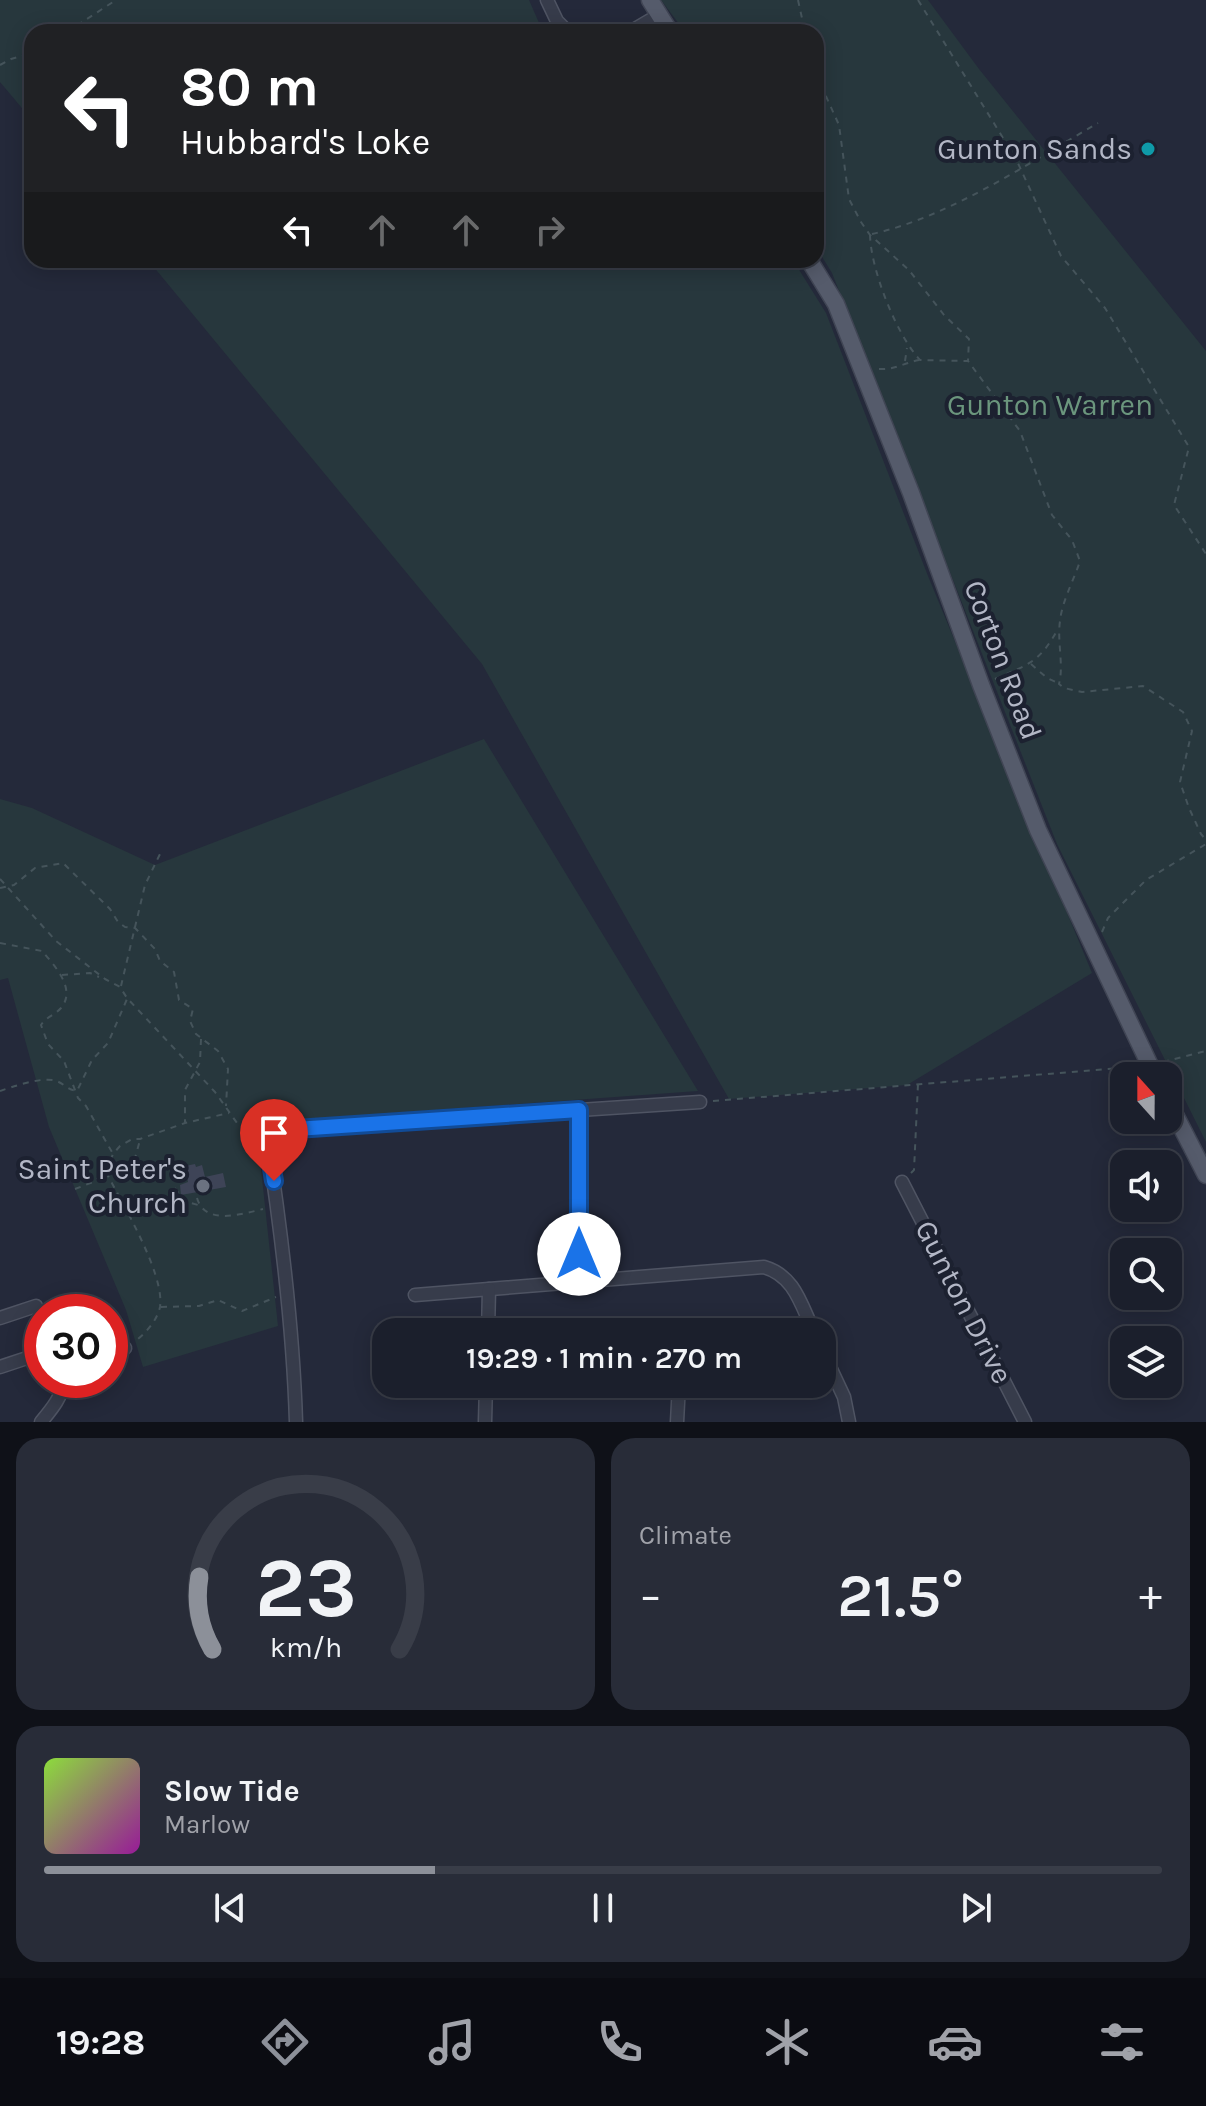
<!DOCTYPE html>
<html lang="en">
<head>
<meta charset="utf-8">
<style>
  body { margin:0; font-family:Karla,sans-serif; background:#282c38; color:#f1f3f6; height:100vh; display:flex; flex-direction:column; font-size:30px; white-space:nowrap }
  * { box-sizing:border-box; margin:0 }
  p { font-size:26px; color:#a0a2a9 }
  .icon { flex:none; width:44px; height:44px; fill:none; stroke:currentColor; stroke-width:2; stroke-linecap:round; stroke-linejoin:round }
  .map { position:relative; height:1422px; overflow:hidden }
  .side { display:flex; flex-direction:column; gap:16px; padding:16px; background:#0f1118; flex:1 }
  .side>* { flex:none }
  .top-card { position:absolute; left:24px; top:24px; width:800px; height:244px; border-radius:24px; box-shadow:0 4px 20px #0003,0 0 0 2px #393d48; background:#202124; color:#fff; overflow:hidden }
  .needle { width:52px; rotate:339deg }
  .fabs { position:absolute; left:1110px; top:1062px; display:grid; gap:16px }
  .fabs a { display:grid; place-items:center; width:72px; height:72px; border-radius:16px; background:#1b1f2c; box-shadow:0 4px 20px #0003,0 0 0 2px #393d48; font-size:40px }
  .speed { position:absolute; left:24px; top:1294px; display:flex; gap:16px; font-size:40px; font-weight:700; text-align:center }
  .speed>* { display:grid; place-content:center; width:104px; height:104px; border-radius:50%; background:#1b1f2c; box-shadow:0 4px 20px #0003,0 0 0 2px #393d48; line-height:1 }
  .speed .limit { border:12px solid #d22; background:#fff; color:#111 }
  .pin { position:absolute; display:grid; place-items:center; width:68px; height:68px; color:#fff; margin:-82px -34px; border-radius:50% 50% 50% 0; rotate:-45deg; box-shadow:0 0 8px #0007 }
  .pin .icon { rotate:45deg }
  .me { position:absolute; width:88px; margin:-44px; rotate:0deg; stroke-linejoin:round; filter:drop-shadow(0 0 6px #0008) }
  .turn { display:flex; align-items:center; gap:28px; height:168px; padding:0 24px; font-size:36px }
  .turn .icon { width:104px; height:104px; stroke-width:2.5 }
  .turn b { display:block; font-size:56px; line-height:68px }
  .lanes { display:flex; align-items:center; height:76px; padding:0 24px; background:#0003; justify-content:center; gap:40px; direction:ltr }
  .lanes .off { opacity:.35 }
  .big { font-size:60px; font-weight:600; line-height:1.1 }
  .side .tile { flex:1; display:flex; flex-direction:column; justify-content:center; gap:12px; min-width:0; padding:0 28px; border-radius:24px; background:#282c38 }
  .side .dial { align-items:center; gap:0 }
  .dial svg { height:208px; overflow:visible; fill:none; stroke:#393d48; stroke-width:7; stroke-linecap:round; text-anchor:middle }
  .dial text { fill:#f1f3f6; stroke:none }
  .song { display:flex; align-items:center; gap:24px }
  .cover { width:96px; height:96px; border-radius:12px; background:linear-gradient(135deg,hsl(90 70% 55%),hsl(300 70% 35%)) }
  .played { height:8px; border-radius:4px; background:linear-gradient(90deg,#8c9099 35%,#393d48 35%) }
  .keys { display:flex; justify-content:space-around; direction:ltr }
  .heat { display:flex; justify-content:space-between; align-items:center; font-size:44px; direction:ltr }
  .side .tiles { flex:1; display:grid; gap:16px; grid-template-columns:1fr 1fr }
  .tile:last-child { grid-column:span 2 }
  .trip { position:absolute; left:372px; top:1318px; width:464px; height:80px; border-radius:24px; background:#1b1f2c; box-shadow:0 4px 20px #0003,0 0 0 2px #393d48; font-weight:600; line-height:80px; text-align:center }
  .dock { display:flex; height:128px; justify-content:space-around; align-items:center; background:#0b0c12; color:#a0a2a9 }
  .dock .icon { width:56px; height:56px }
  .dock .active { color:#8c9099 }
  .dock b { font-size:36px; color:#f1f3f6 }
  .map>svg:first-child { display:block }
  .green { fill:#27373d }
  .building { fill:#3e4457 }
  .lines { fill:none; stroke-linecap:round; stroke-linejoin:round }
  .minor-casing { stroke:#4f5463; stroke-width:15 }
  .major-casing { stroke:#404554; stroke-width:19 }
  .path { stroke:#45545b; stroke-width:2; stroke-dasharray:6 6; stroke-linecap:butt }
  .minor { stroke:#373c4b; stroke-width:12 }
  .major { stroke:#555b6b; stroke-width:16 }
  .route-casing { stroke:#114b97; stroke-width:20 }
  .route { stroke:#1a73e8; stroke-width:14 }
  .culture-dot { fill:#0f9aa8; stroke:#1c2130; stroke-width:3 }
  .worship-dot { fill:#6b7280; stroke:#1c2130; stroke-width:3 }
  .labels { text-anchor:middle; stroke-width:8; stroke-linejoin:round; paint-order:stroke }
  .poi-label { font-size:30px; fill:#b3b7c6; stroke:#1c2130; text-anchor:end }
  .park-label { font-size:30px; fill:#6b967d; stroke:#1c2130 }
  .street-label { font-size:30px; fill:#b3b7c6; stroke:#1c2130 }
</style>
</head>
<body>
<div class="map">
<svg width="1206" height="1422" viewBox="0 0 1206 1422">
  <rect width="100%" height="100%" fill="#24293a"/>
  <g class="green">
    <path d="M0 0H529L543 32H32V120L0 82Z"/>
    <path d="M661 0H928L979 69 1206 351V1142L1057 844 832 273 816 247V32H685Z"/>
    <path d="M148 260H793L826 313 928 576 1092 973 907 1085 729 1099 482 664Z"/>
    <path d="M484 739 698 1091 256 1123 278 1326 143 1367 126 1310 49 1127 8 978 0 980V799L32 808 155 865Z"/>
  </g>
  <path class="building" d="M195 1164 196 1167 202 1165 205 1177 223 1173 226 1187 181 1195 180 1185 188 1182 185 1166Z"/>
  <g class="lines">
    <g class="minor-casing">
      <g id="minor">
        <path d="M547 0 557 21 568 32"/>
        <path d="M630 32 659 15"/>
        <path d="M902 1182 1025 1422"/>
        <path d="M579 1283V1110"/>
        <path d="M415 1295 764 1267C795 1276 801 1305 814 1332"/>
        <path d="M0 1318 36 1306"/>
        <path d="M488 1332 489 1289"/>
        <path d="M822 1350 844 1397 849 1422"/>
        <path d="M110 1352 125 1348"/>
        <path d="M0 1367 42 1353"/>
        <path d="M41 1422C51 1410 63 1396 64 1380"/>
        <path d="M296 1422C293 1324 281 1228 266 1131L700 1102"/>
        <path d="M485 1422 486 1384"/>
        <path d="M677 1422 679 1384"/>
      </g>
    </g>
    <g class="major-casing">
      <g id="major">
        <path d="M650 0 670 32"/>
        <path d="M809 260 836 304 911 493 981 685 1038 830 1155 1076"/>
        <path d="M1168 1101 1206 1175"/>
      </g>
    </g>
    <g class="path">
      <path d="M798 0 805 32"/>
      <path d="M918 0 1016 159 1061 256 1105 308 1189 447 1174 505 1206 554"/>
      <path d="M67 32 116 0"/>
      <path d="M0 65 11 59 32 53"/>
      <path d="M816 74 839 125 849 199 861 222 870 235 909 270 944 315 969 339 968 361"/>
      <path d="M872 234C949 217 1029 163 1098 123"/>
      <path d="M870 235C871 270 896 334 920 360L968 361 1020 431 1052 515 1072 540 1080 561C1074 580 1062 601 1060 621 1057 642 1064 665 1059 684L1064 688 1082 692 1143 686 1183 712 1192 731 1180 782 1189 808 1201 834 1206 840"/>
      <path d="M905 361 907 348"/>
      <path d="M879 369C894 370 904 363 919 360"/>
      <path d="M1031 664 1047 678 1058 683"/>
      <path d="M995 679C1029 664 1039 663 1058 629"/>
      <path d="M0 879 56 941 105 979 120 987 127 998 215 1092 237 1123 255 1130"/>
      <path d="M0 888 14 885 35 868 63 863 110 909 118 922 125 927 135 928 155 949 160 961 174 972 179 1000 193 1009 190 1021 196 1034 218 1051 228 1069 226 1106"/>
      <path d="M1102 932 1108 918 1146 880 1206 844"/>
      <path d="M0 943 42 951C54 965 77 989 61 1008 55 1015 46 1017 41 1025L48 1044 64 1061 78 1098 86 1106 113 1154"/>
      <path d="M62 975 90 973 99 977"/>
      <path d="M121 986 145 885 160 854"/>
      <path d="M201 1039 200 1062 185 1090V1123L229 1113"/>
      <path d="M1163 1062 1206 1051"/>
      <path d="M0 1091C15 1086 37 1078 53 1080 63 1082 67 1090 77 1091L92 1060 108 1043 127 999"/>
      <path d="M713 1101 1133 1067"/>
      <path d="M113 1162 127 1166 134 1162 140 1140"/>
      <path d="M106 1172C122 1203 165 1274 160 1307 157 1321 145 1334 134 1342"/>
      <path d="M911 1173 914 1170 918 1084"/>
      <path d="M175 1188 184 1201 198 1205"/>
      <path d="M75 1189 93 1182 106 1172 113 1154 120 1146 132 1139H140L185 1123"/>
      <path d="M197 1198C205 1226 242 1214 263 1209"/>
      <path d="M161 1307 199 1306 218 1300 242 1311 276 1297"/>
    </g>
    <use href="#minor" class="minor"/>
    <use href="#major" class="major"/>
  </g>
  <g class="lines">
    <g class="route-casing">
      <path id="route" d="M274 1181 266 1131 579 1110V1254"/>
    </g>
    <use href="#route" class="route"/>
  </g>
  <circle class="culture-dot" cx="1148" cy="149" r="8"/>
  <circle class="worship-dot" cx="203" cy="1186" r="8"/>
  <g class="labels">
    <g class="poi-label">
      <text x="1132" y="159">Gunton Sands</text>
      <text x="187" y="1179">Saint Peter's<tspan x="187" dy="34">Church</tspan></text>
    </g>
    <g class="park-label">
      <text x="1050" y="415">Gunton Warren</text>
    </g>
    <g class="street-label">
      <text transform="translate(1003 660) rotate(69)" y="10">Corton Road</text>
      <text transform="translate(964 1302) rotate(63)" y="10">Gunton Drive</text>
    </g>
  </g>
</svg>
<div class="fabs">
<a><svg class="needle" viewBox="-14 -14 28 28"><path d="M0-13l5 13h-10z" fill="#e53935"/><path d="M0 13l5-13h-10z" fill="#a0a2a9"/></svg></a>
<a><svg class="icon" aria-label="sound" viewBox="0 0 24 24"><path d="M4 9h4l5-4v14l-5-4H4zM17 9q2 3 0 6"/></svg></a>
<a><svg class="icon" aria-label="search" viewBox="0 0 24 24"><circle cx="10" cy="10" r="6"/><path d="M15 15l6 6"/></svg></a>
<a><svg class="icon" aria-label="layers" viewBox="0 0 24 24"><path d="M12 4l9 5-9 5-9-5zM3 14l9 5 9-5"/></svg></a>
</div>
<div class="speed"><div class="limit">30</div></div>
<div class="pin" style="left:274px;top:1181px;background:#d93025"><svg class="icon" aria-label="arrive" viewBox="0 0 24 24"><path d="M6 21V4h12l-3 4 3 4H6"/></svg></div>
<svg class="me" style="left:579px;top:1254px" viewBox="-20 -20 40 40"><circle r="19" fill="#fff"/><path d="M0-13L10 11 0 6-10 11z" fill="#1a73e8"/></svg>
<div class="trip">19:29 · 1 min · 270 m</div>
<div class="top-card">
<div class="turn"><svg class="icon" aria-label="left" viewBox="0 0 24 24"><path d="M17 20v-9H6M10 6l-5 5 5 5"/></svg><div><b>80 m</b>Hubbard's Loke</div></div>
<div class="lanes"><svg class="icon" aria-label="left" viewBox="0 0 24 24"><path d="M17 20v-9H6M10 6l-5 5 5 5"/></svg><svg class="icon off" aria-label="ahead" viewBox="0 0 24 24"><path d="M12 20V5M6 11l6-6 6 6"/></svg><svg class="icon off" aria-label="ahead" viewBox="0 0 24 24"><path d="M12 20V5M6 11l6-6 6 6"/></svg><svg class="icon off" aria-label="right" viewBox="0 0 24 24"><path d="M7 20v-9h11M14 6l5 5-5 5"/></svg></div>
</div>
</div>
<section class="side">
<div class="tiles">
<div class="tile dial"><svg viewBox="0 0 100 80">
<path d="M14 69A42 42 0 1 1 86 69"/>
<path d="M14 69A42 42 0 0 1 9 41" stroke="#8c9099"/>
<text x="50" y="56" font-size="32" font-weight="700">23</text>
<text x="50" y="72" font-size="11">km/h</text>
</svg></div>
<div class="tile"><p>Climate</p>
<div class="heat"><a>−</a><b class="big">21.5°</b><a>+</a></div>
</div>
<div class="tile">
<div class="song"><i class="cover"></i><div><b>Slow Tide</b><p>Marlow</p></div></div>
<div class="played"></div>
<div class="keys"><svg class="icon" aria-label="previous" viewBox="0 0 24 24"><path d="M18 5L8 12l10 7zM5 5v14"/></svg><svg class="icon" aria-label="pause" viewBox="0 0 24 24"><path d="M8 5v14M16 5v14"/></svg><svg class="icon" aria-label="next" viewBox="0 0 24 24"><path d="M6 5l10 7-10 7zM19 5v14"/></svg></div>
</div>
</div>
</section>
<nav class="dock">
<b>19:28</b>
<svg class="icon active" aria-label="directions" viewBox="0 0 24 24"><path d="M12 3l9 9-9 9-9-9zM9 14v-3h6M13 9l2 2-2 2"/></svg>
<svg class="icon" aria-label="music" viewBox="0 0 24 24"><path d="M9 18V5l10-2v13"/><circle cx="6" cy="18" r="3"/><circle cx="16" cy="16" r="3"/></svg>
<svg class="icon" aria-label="phone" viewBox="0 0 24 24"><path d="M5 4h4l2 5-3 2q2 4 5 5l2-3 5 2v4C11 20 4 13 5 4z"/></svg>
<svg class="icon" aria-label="climate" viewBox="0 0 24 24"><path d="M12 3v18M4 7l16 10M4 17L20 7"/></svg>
<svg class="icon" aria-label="car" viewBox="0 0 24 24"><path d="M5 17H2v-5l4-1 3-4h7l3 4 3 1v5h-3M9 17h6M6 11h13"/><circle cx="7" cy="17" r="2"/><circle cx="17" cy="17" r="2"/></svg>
<svg class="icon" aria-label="filters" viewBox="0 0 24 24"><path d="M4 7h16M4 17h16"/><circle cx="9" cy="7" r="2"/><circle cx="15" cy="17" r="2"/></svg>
</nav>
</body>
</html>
